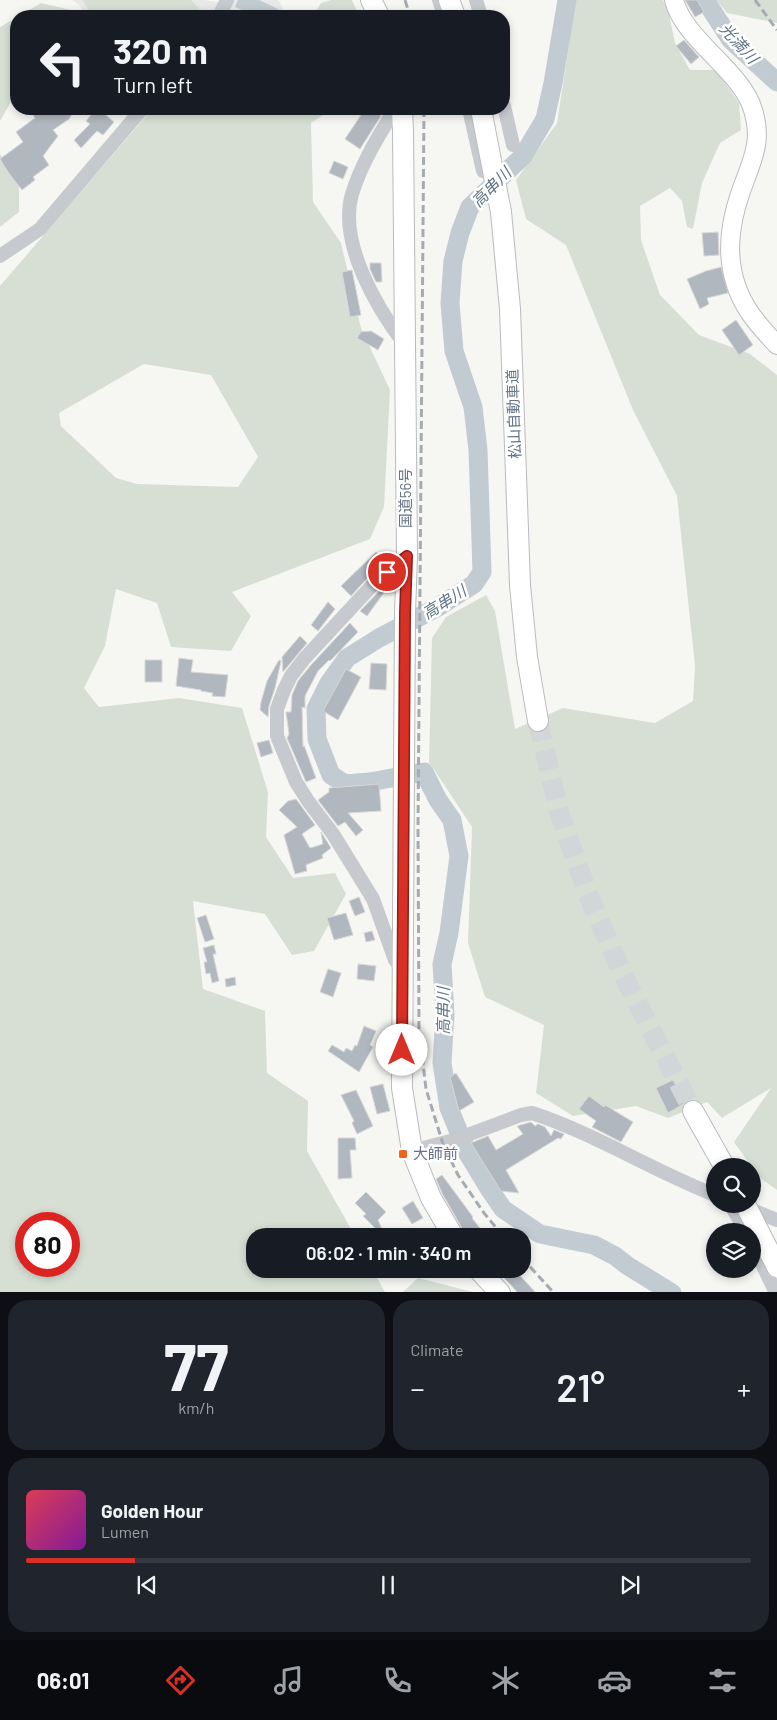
<!DOCTYPE html>
<html lang="en">
<head>
<meta charset="utf-8">
<style>
  body { margin:0; font-family:Barlow,"Noto Sans JP",sans-serif; background:#20242c; color:#f1f3f6; height:100vh; display:flex; flex-direction:column; font-size:19px; white-space:nowrap }
  * { box-sizing:border-box; margin:0 }
  p { font-size:16px; color:#9ea1a6 }
  .icon { flex:none; width:28px; height:28px; fill:none; stroke:currentColor; stroke-width:2; stroke-linecap:round; stroke-linejoin:round }
  .map { position:relative; height:1292px; overflow:hidden }
  .sheet { display:flex; flex-direction:column; gap:8px; padding:8px; background:#0d0f14; flex:1 }
  .sheet>* { flex:none }
  .top-card { position:absolute; left:10px; top:10px; width:500px; height:105px; border-radius:20px; box-shadow:0 2px 8px #0003; background:#171b24; color:#f1f3f6; overflow:hidden }
  .tools { position:absolute; left:706px; top:1158px; display:grid; gap:10px }
  .tools a { display:grid; place-items:center; width:55px; height:55px; border-radius:50%; background:#171b24; box-shadow:0 2px 8px #0003; font-size:25px }
  .speed { position:absolute; left:15px; top:1212px; display:flex; gap:10px; font-size:25px; font-weight:700; text-align:center }
  .speed>* { display:grid; place-content:center; width:65px; height:65px; border-radius:50%; background:#171b24; box-shadow:0 2px 8px #0003; line-height:1 }
  .speed .limit { border:8px solid #d22; background:#fff; color:#111 }
  .pin { position:absolute; display:grid; place-items:center; width:42px; height:42px; color:#fff; margin:-21px; border:2px solid #fff; border-radius:50%; box-shadow:0 1px 5px #0007 }
  .me { position:absolute; width:55px; margin:-28px; rotate:0deg; stroke-linejoin:round; filter:drop-shadow(0 0 4px #0008) }
  .turn { display:flex; align-items:center; gap:18px; height:105px; padding:0 20px; font-size:22px }
  .turn .icon { width:65px; height:65px; stroke-width:2.5 }
  .turn b { display:block; font-size:35px; line-height:42px }
  .big { font-size:38px; font-weight:600; line-height:1.1 }
  .sheet .widget { flex:1; display:flex; flex-direction:column; justify-content:center; gap:8px; min-width:0; padding:0 18px; border-radius:20px; background:#20242c }
  .sheet .dial { align-items:center; gap:0 }
  .dial b { font-size:65px; line-height:1 }
  .song { display:flex; align-items:center; gap:15px }
  .cover { width:60px; height:60px; border-radius:8px; background:linear-gradient(135deg,hsl(350 70% 55%),hsl(290 70% 35%)) }
  .played { height:5px; border-radius:2px; background:linear-gradient(90deg,#d93025 15%,#363941 15%) }
  .keys { display:flex; justify-content:space-around; direction:ltr }
  .heat { display:flex; justify-content:space-between; align-items:center; font-size:28px; direction:ltr }
  .sheet .tiles { flex:1; display:grid; gap:8px; grid-template-columns:1fr 1fr }
  .widget:last-child { grid-column:span 2 }
  .trip { position:absolute; left:246px; top:1228px; width:285px; height:50px; border-radius:20px; background:#171b24; box-shadow:0 2px 8px #0003; font-weight:600; line-height:50px; text-align:center }
  .dock { display:flex; height:80px; justify-content:space-around; align-items:center; background:#090b0e; color:#9ea1a6 }
  .dock .icon { width:35px; height:35px }
  .dock .current { color:#d93025 }
  .dock b { font-size:22px; color:#f1f3f6 }
  .map>svg:first-child { display:block }
  .built { fill:#e7e8e7 }
  .green { fill:#d7dfd4; fill-rule:evenodd }
  .water { fill:#c2cbd1 }
  .lines { fill:none; stroke-linecap:round; stroke-linejoin:round }
  .river { stroke:#c2cbd1; stroke-width:19 }
  .building { fill:#b1b7be; stroke:#d8d8d6 }
  .highway-tunnel { stroke:#d2d6d8; stroke-width:20; stroke-dasharray:20 10; stroke-linecap:butt }
  .major-casing { stroke:#b9bcc0; stroke-width:20 }
  .highway-casing { stroke:#b8bbbf; stroke-width:22 }
  .minor { stroke:#c6c9cd; stroke-width:14 }
  .major { stroke:#fff; stroke-width:18 }
  .highway { stroke:#fff; stroke-width:20 }
  .rail { stroke:#a6abb2; stroke-width:3; stroke-dasharray:8 4; stroke-linecap:butt }
  .highway-bridge-casing { stroke:#b8bbbf; stroke-width:22; stroke-linecap:butt }
  .highway-bridge { stroke:#fff; stroke-width:20 }
  .route-casing { stroke:#8d1f18; stroke-width:12 }
  .route { stroke:#d93025; stroke-width:9 }
  .poi-dot { fill:#ee651c; stroke:#fff; stroke-width:2 }
  .labels { text-anchor:middle; stroke-width:5; stroke-linejoin:round; paint-order:stroke }
  .street-label { font-size:15px; fill:#647386; stroke:#fff }
  .poi-label { font-size:15px; fill:#647386; stroke:#fff; text-anchor:start }
  .water-label { font-size:16px; font-style:italic; fill:#5f7583; stroke:#fff }
</style>
</head>
<body>
<div class="map">
<svg width="777" height="1293" viewBox="0 0 777 1293">
  <rect width="100%" height="100%" fill="#f6f7f3"/>
  <path class="built" d="M72 0H204L228 4 230 0H278L283 8 279 16H86L79 5Z"/>
  <g class="green">
    <path d="M82 0H191L203 13 199 16H93Z"/>
    <path d="M331 0H352L359 16H313L321 3Z"/>
    <path d="M573 0H663L669 14 675 43 690 70H716L739 103 741 130 720 143 702 183 693 229 687 227 682 201 670 188 640 206 641 240 660 295 699 335 750 354 777 375V1190L759 1177 734 1142 771 1088 722 1118 707 1102 668 1118 636 1106 573 1116 536 1093 544 1025 485 997 468 943 472 827 429 762 432 638 446 617 486 595 495 611 515 729 563 708 655 723 693 701 695 666 677 496 633 410 566 245 526 219 516 180 557 123 569 45Z"/>
    <path d="M716 0H777V23L727 13Z"/>
    <path d="M41 3 88 14 90 16H19Z"/>
    <path d="M16 18V93L0 121V27Z"/>
    <path d="M152 109H332L311 123 313 202 341 243 361 328 390 390 384 507 370 539 232 592 251 616 231 651 171 647 157 603 116 589 105 646 84 688 99 707 179 698 242 708 268 792 266 837 293 878 335 873 346 894 314 951 292 955 265 914 193 901 203 989 265 1011 267 1073 308 1101 307 1151 355 1236H255V1269H372L385 1292 0 1293V286ZM144 364 211 375 258 457 238 487 137 484 116 478 61 426 59 413ZM26 1224H69V1266H26Z"/>
    <path d="M0 154 19 186V212L0 227Z"/>
    <path d="M418 1278 473 1292H403Z"/>
  </g>
  <path class="water" d="M238 0H259L278 9 275 16H256L235 7Z"/>
  <g class="lines">
    <g class="river">
      <path d="M567 0 553 83 545 119 523 156 470 207 460 233 453 261 450 303 454 351 473 407 478 450 482 572 474 584 438 607 379 638 347 658 329 683 316 709 317 739 331 775 345 784 370 782 424 772 438 800 452 820 459 856 449 933 442 964 445 1014 442 1063 449 1108 467 1152 490 1190 503 1209 540 1234 594 1245 615 1256 628 1266 672 1293"/>
      <path d="M705 0 731 40 777 82"/>
    </g>
  </g>
  <g class="building">
    <path d="M685 0H697L704 12 695 17Z"/>
    <path d="M684 40 699 57 691 64 676 46Z"/>
    <path d="M29 109H75L69 119 53 130 58 136 43 156 49 165 33 177 35 180 22 190 8 172 0 159 23 142 16 132 35 118Z"/>
    <path d="M96 109H99L114 122 103 135 97 131 81 148 74 140 90 124 86 121Z"/>
    <path d="M365 109H370L381 116 360 149 345 139Z"/>
    <path d="M334 161 348 167 343 179 329 173Z"/>
    <path d="M718 232 719 255 704 256 702 233Z"/>
    <path d="M370 263H381L382 282H376L370 269Z"/>
    <path d="M721 267 728 293 707 298 709 304 700 309 687 279 706 271Z"/>
    <path d="M352 270 361 315 350 317 342 272Z"/>
    <path d="M736 320 753 345 739 355 722 330Z"/>
    <path d="M371 331 384 339 378 350 357 338 361 332Z"/>
    <path d="M376 552 386 562 372 573 351 596 341 586Z"/>
    <path d="M385 585 388 587 367 616 360 611Z"/>
    <path d="M328 602 335 609 318 631 311 625Z"/>
    <path d="M350 623 358 632 330 661 329 660 318 671 305 696V708L302 707 303 747 304 745 316 778 306 782 287 738 289 734 286 712H291L292 695 298 681 311 665Z"/>
    <path d="M300 636 307 643 283 672 282 657Z"/>
    <path d="M179 658 193 660 191 672 228 675 225 697 212 696 213 693 201 691V690L176 686Z"/>
    <rect x="145" y="660" width="17" height="22"/>
    <path d="M279 660 281 661 275 688 269 706 268 717 260 710 261 702 267 681Z"/>
    <path d="M371 663 387 664 386 690 369 689Z"/>
    <path d="M346 669 361 677 338 720 323 711Z"/>
    <path d="M269 740 273 753 261 757 257 743Z"/>
    <path d="M379 784 381 811 348 813 363 830 356 836 345 822 338 826 318 800 329 792V788Z"/>
    <path d="M296 799 315 825 302 834 310 848 323 844 321 832 331 848 322 855 323 858 306 865 307 871 295 874 284 835 297 827 279 810 288 801Z"/>
    <path d="M359 897 365 912 355 916 349 901Z"/>
    <path d="M346 913 353 935 334 940 327 918Z"/>
    <path d="M206 915 214 939 205 942 197 918Z"/>
    <path d="M372 931 375 940 366 942 364 933Z"/>
    <path d="M214 945 216 954H213L219 981 212 983 210 973 206 974 204 962H207L203 948Z"/>
    <path d="M358 964 376 966 374 981 357 979Z"/>
    <path d="M328 969 341 973 333 997 320 992Z"/>
    <path d="M235 977 236 985 226 987 225 979Z"/>
    <path d="M364 1026 376 1031 370 1045 373 1047 359 1072 328 1051 332 1045 344 1052 346 1048 352 1051 355 1045 357 1046Z"/>
    <path d="M456 1073 474 1102 459 1111 450 1077Z"/>
    <path d="M673 1080 685 1103 668 1113 656 1088Z"/>
    <path d="M383 1084 390 1111 377 1114 370 1087Z"/>
    <path d="M356 1090 373 1126 357 1134 352 1123 354 1121 341 1095Z"/>
    <path d="M589 1096 604 1107 605 1105 633 1122 621 1142 592 1127 596 1121 579 1109Z"/>
    <path d="M531 1122 535 1126 538 1124 545 1127 551 1136 554 1130 564 1134 561 1139 558 1138 506 1170 519 1193 501 1191 471 1143 488 1136 496 1150 523 1134 517 1126Z"/>
    <path d="M338 1138H355L356 1150H350L352 1178 338 1179Z"/>
    <path d="M442 1175 473 1217 472 1218 486 1236H465L463 1230 442 1193 436 1179Z"/>
    <path d="M366 1192 386 1212 378 1220 385 1236H383L363 1216 366 1214 355 1203Z"/>
    <path d="M413 1201 423 1218 412 1224 402 1208Z"/>
    <path d="M440 1269H459L449 1278Z"/>
    <path d="M496 1269H514L536 1293H518Z"/>
  </g>
  <g class="lines">
    <path class="highway-tunnel" d="M538 721 559 812 587 892 623 975 693 1111"/>
    <g class="major-casing">
      <path id="major" d="M674 0C684 40 742 71 753 110 762 139 754 156 744 183 727 227 722 272 750 313 758 325 768 335 777 345"/>
    </g>
    <g class="highway-casing">
      <g id="highway">
        <path d="M371 0 379 16"/>
        <path d="M449 0 455 16"/>
        <path d="M402 109 403 131 407 556 405 613 402 1088 412 1151 431 1198 453 1236"/>
        <path d="M501 212 510 309 520 585 527 657 538 721"/>
        <path d="M693 1111 724 1166"/>
        <path d="M478 1269 500 1293"/>
      </g>
    </g>
    <g class="minor">
      <path d="M439 0 444 16"/>
      <path d="M476 0 481 16"/>
      <path d="M219 16 227 0"/>
      <path d="M504 106 513 145"/>
      <path d="M395 109C379 135 361 164 352 194 338 243 377 308 405 345"/>
      <path d="M469 109 483 171"/>
      <path d="M0 256 40 229 142 109"/>
      <path d="M402 969 395 960 373 899 333 834 308 801 296 782 277 736V709L284 690 291 676 304 659 378 579 396 566 407 556"/>
      <path d="M412 1151 454 1140 521 1115 532 1113C596 1134 653 1171 715 1195"/>
      <path d="M730 1204 746 1231"/>
      <path d="M744 1207 777 1220"/>
      <path d="M752 1243 776 1293"/>
    </g>
    <use href="#major" class="major"/>
    <use href="#highway" class="highway"/>
    <g class="rail">
      <path d="M405 0 410 16"/>
      <path d="M755 0 777 30"/>
      <path d="M424 109 418 827 419 1029 426 1089 443 1144 458 1175 484 1213 503 1236"/>
      <path d="M522 1258 554 1293"/>
    </g>
    <g class="highway-bridge-casing">
      <g id="highway-bridge">
        <path d="M481 109 501 212"/>
        <path d="M745 1204 777 1267"/>
      </g>
    </g>
    <use href="#highway-bridge" class="highway-bridge"/>
  </g>
  <g class="lines">
    <g class="route-casing">
      <path id="route" d="M387 572 407 556 405 613 402 1050"/>
    </g>
    <use href="#route" class="route"/>
  </g>
  <rect class="poi-dot" x="398" y="1149" width="10" height="10" rx="2.5"/>
  <g class="labels">
    <g class="street-label">
      <text transform="translate(514 414) rotate(-92)" y="5">松山自動車道</text>
      <text transform="translate(406 498) rotate(-90)" y="5">国道56号</text>
    </g>
    <g class="poi-label">
      <text x="413" y="1159">大師前</text>
    </g>
    <g class="water-label">
      <text transform="translate(739 43) rotate(48)" y="6">光満川</text>
      <text transform="translate(491 187) rotate(-45)" y="6">高串川</text>
      <text transform="translate(444 602) rotate(-32)" y="6">高串川</text>
      <text transform="translate(443 1011) rotate(-90)" y="6">高串川</text>
    </g>
  </g>
</svg>
<div class="tools">
<a><svg class="icon" aria-label="search" viewBox="0 0 24 24"><circle cx="10" cy="10" r="6"/><path d="M15 15l6 6"/></svg></a>
<a><svg class="icon" aria-label="layers" viewBox="0 0 24 24"><path d="M12 4l9 5-9 5-9-5zM3 14l9 5 9-5"/></svg></a>
</div>
<div class="speed"><div class="limit">80</div></div>
<div class="pin" style="left:387px;top:572px;background:#d93025"><svg class="icon" aria-label="arrive" viewBox="0 0 24 24"><path d="M6 21V4h12l-3 4 3 4H6"/></svg></div>
<svg class="me" style="left:402px;top:1050px" viewBox="-20 -20 40 40"><circle r="19" fill="#fff"/><path d="M0-13L10 11 0 6-10 11z" fill="#d93025"/></svg>
<div class="trip">06:02 · 1 min · 340 m</div>
<div class="top-card">
<div class="turn"><svg class="icon" aria-label="left" viewBox="0 0 24 24"><path d="M17 20v-9H6M10 6l-5 5 5 5"/></svg><div><b>320 m</b>Turn left</div></div>
</div>
</div>
<section class="sheet">
<div class="tiles">
<div class="widget dial"><b>77</b><p>km/h</p></div>
<div class="widget"><p>Climate</p>
<div class="heat"><a>−</a><b class="big">21°</b><a>+</a></div>
</div>
<div class="widget">
<div class="song"><i class="cover"></i><div><b>Golden Hour</b><p>Lumen</p></div></div>
<div class="played"></div>
<div class="keys"><svg class="icon" aria-label="previous" viewBox="0 0 24 24"><path d="M18 5L8 12l10 7zM5 5v14"/></svg><svg class="icon" aria-label="pause" viewBox="0 0 24 24"><path d="M8 5v14M16 5v14"/></svg><svg class="icon" aria-label="next" viewBox="0 0 24 24"><path d="M6 5l10 7-10 7zM19 5v14"/></svg></div>
</div>
</div>
</section>
<nav class="dock">
<b>06:01</b>
<svg class="icon current" aria-label="directions" viewBox="0 0 24 24"><path d="M12 3l9 9-9 9-9-9zM9 14v-3h6M13 9l2 2-2 2"/></svg>
<svg class="icon" aria-label="music" viewBox="0 0 24 24"><path d="M9 18V5l10-2v13"/><circle cx="6" cy="18" r="3"/><circle cx="16" cy="16" r="3"/></svg>
<svg class="icon" aria-label="phone" viewBox="0 0 24 24"><path d="M5 4h4l2 5-3 2q2 4 5 5l2-3 5 2v4C11 20 4 13 5 4z"/></svg>
<svg class="icon" aria-label="climate" viewBox="0 0 24 24"><path d="M12 3v18M4 7l16 10M4 17L20 7"/></svg>
<svg class="icon" aria-label="car" viewBox="0 0 24 24"><path d="M5 17H2v-5l4-1 3-4h7l3 4 3 1v5h-3M9 17h6M6 11h13"/><circle cx="7" cy="17" r="2"/><circle cx="17" cy="17" r="2"/></svg>
<svg class="icon" aria-label="filters" viewBox="0 0 24 24"><path d="M4 7h16M4 17h16"/><circle cx="9" cy="7" r="2"/><circle cx="15" cy="17" r="2"/></svg>
</nav>
</body>
</html>
